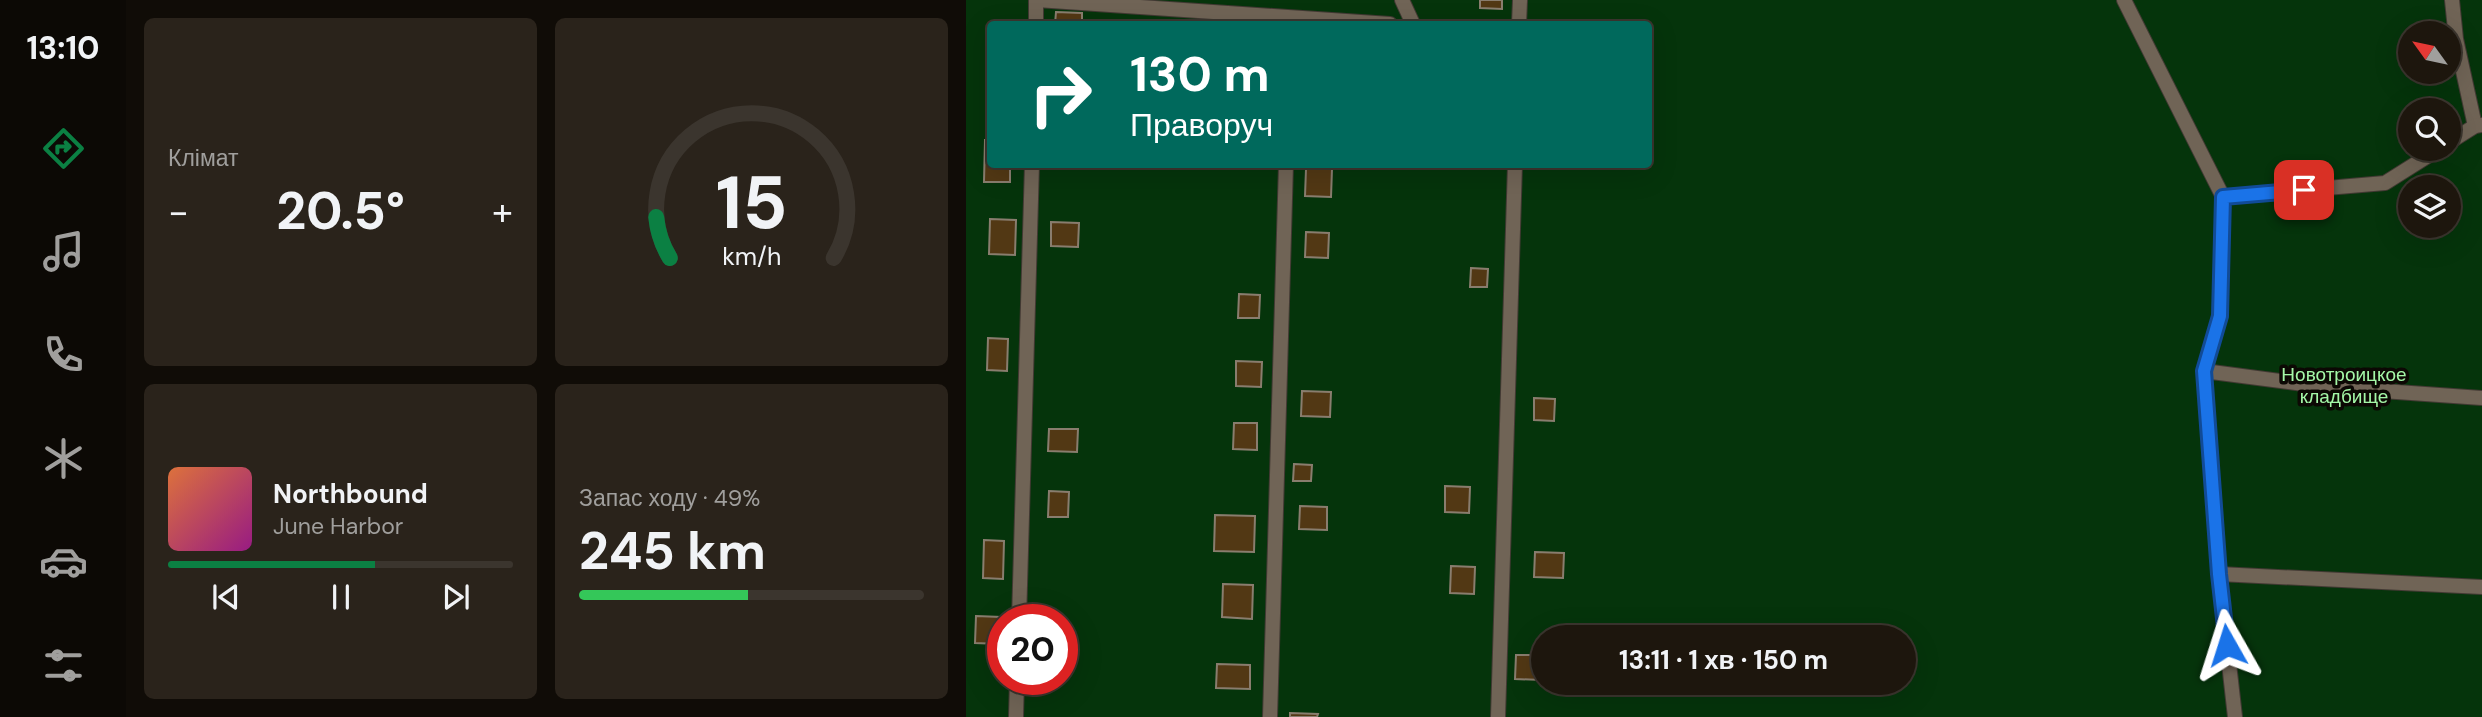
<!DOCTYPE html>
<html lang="uk">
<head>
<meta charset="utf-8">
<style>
  body { margin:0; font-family:"DM Sans",sans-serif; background:#2a231b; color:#f1f3f6; height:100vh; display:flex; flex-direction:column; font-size:26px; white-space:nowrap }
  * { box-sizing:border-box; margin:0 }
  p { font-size:23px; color:#a09f9d }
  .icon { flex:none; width:38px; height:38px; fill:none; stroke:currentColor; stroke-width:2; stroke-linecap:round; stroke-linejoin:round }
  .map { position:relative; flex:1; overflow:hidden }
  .panel { display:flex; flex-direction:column; gap:18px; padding:18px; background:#100c07; width:840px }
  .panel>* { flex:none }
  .top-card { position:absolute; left:21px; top:21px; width:665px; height:147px; border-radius:7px; box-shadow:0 7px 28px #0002,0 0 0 2px #3b352e; background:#00695c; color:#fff; overflow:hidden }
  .needle { width:46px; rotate:303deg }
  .controls { position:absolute; left:1432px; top:21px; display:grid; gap:14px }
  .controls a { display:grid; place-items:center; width:63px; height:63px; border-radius:50%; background:#1d160d; box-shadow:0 7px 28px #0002,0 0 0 2px #3b352e; font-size:35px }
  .speed { position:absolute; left:21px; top:604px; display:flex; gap:14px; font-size:35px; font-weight:700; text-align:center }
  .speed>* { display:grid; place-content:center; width:91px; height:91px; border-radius:50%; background:#1d160d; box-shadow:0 7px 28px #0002,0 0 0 2px #3b352e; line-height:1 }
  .speed .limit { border:10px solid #d22; background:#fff; color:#111 }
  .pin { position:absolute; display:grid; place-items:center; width:60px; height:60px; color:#fff; margin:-30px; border-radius:14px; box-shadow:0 4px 10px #0006 }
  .me { position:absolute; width:77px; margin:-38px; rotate:354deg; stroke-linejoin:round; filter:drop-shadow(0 0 5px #0008) }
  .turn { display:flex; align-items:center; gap:24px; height:147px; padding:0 28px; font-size:32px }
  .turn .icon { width:91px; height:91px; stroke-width:2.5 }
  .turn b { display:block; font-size:49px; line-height:60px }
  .big { font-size:52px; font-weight:700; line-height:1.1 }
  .panel .widget { flex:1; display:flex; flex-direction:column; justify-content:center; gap:10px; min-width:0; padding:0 24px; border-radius:10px; background:#2a231b }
  .panel .dial { align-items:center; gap:0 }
  .dial svg { height:182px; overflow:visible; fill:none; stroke:#3b352e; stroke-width:7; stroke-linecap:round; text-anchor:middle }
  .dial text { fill:#f1f3f6; stroke:none }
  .song { display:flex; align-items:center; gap:21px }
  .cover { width:84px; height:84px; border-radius:10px; background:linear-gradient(135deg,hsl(20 70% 55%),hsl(310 70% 35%)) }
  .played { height:7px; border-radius:4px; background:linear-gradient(90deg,#0b8043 60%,#3b352e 60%) }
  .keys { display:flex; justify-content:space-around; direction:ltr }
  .heat { display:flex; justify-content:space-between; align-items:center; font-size:38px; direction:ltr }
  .charge { height:10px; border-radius:5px; background:linear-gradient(90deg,#34c759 49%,#3b352e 0) }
  .panel .tiles { flex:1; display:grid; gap:18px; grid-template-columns:repeat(2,1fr) }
  .trip { position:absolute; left:565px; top:625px; width:385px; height:70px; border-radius:35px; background:#1d160d; box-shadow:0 7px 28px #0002,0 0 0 2px #3b352e; font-weight:700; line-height:70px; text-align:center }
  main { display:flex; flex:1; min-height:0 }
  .dock { display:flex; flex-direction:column; width:126px; justify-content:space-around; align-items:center; background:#0c0905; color:#a09f9d }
  .dock .icon { width:49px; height:49px }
  .dock .active { color:#0b8043 }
  .dock b { font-size:32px; color:#f1f3f6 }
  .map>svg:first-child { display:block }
  .green { fill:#05340b; fill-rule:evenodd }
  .building { fill:#523814; stroke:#897d6e; stroke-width:2 }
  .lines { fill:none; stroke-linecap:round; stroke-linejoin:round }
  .service-casing { stroke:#423933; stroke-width:16 }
  .service { stroke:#706456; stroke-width:14 }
  .route-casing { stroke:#114b97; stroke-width:18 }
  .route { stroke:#1a73e8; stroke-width:12 }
  .labels { text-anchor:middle; stroke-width:7; stroke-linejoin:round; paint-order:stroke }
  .park-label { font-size:19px; fill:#a4f7a7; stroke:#0c0804 }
</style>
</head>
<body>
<main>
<nav class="dock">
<b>13:10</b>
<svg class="icon active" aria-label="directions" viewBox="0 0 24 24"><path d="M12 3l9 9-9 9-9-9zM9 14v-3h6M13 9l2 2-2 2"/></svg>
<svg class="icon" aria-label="music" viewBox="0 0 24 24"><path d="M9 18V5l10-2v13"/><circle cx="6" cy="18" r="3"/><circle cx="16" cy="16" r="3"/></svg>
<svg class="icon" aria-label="phone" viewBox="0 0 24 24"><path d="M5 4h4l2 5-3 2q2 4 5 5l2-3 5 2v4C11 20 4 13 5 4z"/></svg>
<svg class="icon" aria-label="climate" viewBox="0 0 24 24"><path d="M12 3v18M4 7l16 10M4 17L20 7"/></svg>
<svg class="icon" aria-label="car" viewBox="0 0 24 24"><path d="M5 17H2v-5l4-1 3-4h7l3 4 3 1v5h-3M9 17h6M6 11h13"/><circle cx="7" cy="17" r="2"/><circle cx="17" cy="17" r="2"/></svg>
<svg class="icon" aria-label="filters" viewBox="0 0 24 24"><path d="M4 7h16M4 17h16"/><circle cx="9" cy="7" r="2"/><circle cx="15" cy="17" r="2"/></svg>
</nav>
<section class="panel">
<div class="tiles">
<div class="widget"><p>Клімат</p>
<div class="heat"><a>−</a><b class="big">20.5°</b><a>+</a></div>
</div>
<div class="widget dial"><svg viewBox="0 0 100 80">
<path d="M14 69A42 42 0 1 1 86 69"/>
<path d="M14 69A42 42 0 0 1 8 51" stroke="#0b8043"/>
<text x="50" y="56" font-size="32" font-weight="700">15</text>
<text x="50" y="72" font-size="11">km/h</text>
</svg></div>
<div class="widget">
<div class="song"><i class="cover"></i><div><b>Northbound</b><p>June Harbor</p></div></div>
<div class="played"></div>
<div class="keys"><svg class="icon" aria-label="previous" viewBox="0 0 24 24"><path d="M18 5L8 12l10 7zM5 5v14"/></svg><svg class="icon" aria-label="pause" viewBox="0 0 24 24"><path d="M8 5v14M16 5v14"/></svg><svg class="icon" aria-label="next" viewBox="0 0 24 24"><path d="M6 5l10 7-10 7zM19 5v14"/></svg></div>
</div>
<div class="widget"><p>Запас ходу · 49%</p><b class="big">245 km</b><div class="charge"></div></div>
</div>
</section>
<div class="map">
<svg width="1516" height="717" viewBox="0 0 1516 717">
  <rect width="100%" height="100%" fill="#271d11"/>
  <path class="green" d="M0 0H1516V717H0ZM24 24H682V164H24ZM1444 33H1482V72H1444ZM1444 110H1482V149H1444ZM1444 187H1482V226H1444ZM37 620H96V679H37ZM578 637H938V682H578Z"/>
  <g class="building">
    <path d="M514 0H536V9L514 8Z"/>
    <path d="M90 12 116 13V24H89Z"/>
    <path d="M19 140H24V164H44V182H18Z"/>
    <path d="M340 169H366L365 197 339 196Z"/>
    <path d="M24 219 50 220 49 255 23 254Z"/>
    <path d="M85 222 113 223 112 247 85 246Z"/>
    <path d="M340 232 363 233 362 258 339 257Z"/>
    <path d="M505 268 522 269 521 287H504Z"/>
    <path d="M273 294 294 295 293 318H272Z"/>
    <path d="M22 338 42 339 41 371 21 370Z"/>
    <path d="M270 361 296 362 295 387 270 386Z"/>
    <path d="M336 391 365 392 364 417 335 416Z"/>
    <path d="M568 398 589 399 588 421 568 420Z"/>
    <path d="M268 423H291V450L267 449Z"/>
    <path d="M83 429H112L111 452 82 451Z"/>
    <path d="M328 464 346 465 345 481H327Z"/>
    <path d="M479 486 504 487 503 513 479 512Z"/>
    <path d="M83 491 103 492 102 517H82Z"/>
    <path d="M334 506 361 507V530L333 529Z"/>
    <path d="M249 515 289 516 288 552 248 551Z"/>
    <path d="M18 540 38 541 37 579 17 578Z"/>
    <path d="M569 552 598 553 597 578 568 577Z"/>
    <path d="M485 566 509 567 508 594 484 593Z"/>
    <path d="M257 584 287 585 286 619 256 617Z"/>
    <path d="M10 616 35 617 34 644 9 643Z"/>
    <path d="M550 655H576L575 680 549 679Z"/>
    <path d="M251 664 284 665V689L250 688Z"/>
    <path d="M324 713 352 714 351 717H324Z"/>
  </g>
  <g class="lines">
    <g class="service-casing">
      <g id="service">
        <path d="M71 0 424 24"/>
        <path d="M436 0 447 24"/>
        <path d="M1158 0 1257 197 1254 316 1238 371 1253 574 1269 717"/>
        <path d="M1486 0 1490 39 1509 126"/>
        <path d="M70 24V0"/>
        <path d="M553 24 554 0"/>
        <path d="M1482 143 1509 126 1516 125"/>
        <path d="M1257 197 1419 183 1473 149"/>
        <path d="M1238 371 1360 387 1516 398"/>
        <path d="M1253 574 1516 587"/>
        <path d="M53 620 66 164"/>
        <path d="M50 717 51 679"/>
        <path d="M304 717 320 164"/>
        <path d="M532 717 549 164"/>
      </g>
    </g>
    <use href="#service" class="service"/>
  </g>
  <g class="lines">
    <g class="route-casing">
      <path id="route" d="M1261 645 1253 574 1238 371 1254 316 1257 197 1338 190"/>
    </g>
    <use href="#route" class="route"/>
  </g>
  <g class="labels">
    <g class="park-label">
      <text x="1378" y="381">Новотроицкое<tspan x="1378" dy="22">кладбище</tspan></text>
    </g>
  </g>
</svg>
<div class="controls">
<a><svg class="needle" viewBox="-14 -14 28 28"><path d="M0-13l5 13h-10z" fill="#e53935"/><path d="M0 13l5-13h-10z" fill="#a09f9d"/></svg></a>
<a><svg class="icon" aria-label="search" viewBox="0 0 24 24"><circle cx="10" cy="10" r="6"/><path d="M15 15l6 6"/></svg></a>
<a><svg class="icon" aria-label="layers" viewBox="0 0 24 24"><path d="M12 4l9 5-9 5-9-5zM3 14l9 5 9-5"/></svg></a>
</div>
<div class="speed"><div class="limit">20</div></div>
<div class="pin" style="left:1338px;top:190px;background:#d93025"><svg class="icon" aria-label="arrive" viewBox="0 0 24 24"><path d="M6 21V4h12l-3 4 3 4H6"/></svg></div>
<svg class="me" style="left:1261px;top:645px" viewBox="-20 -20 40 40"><path d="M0-17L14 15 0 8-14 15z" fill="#1a73e8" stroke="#fff" stroke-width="4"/></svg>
<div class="trip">13:11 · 1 хв · 150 m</div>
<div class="top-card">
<div class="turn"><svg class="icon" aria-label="right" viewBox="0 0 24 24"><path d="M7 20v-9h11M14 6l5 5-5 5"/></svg><div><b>130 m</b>Праворуч</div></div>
</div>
</div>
</main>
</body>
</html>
